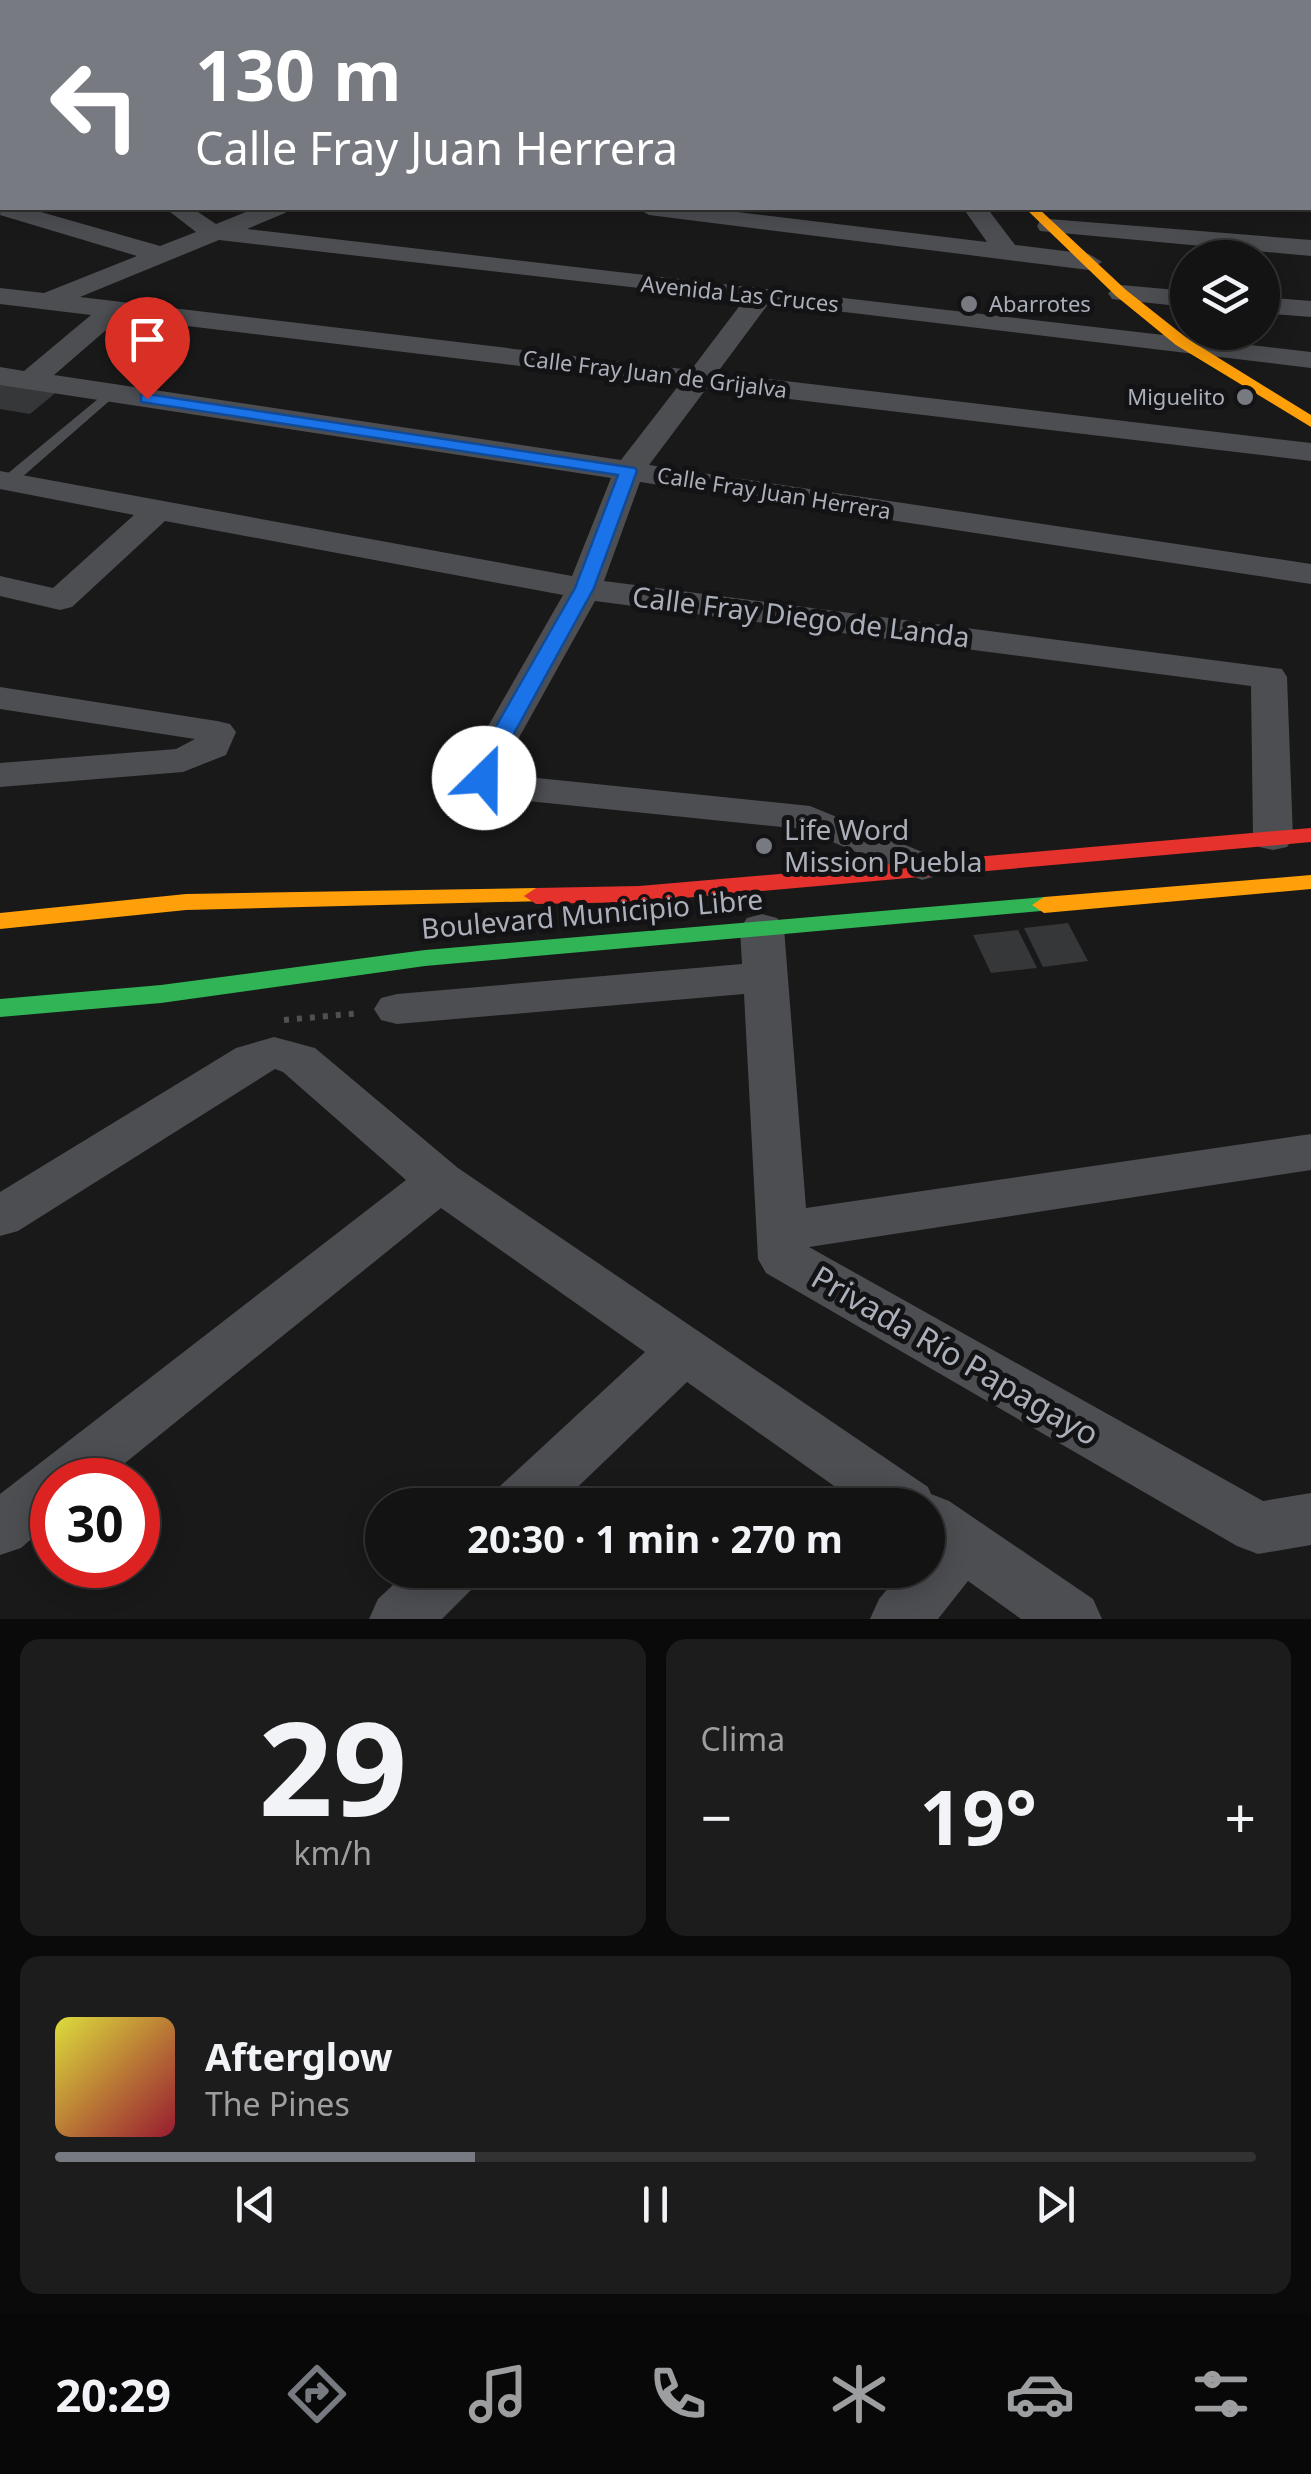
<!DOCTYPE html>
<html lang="es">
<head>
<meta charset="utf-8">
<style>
  body { margin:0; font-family:"Noto Sans",sans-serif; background:#1c1c1c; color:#f1f3f6; height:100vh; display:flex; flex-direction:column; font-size:38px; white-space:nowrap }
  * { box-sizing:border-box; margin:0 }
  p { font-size:32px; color:#9d9ea0 }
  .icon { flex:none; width:55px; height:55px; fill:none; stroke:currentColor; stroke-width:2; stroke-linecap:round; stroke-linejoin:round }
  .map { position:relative; height:1619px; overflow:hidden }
  .drawer { display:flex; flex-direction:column; gap:20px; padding:20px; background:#0a0a0a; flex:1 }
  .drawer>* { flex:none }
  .hud { position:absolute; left:0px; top:0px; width:1312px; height:210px; box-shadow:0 5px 25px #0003,0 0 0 2px #323233; background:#777a81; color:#fff; overflow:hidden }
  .fabs { position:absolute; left:1170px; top:240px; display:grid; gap:20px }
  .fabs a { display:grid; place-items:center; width:110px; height:110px; border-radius:50%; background:#131313; box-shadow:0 5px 25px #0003,0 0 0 2px #323233; font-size:50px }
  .speed { position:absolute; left:30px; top:1458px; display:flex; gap:20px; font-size:50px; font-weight:700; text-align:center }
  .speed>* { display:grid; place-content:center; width:130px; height:130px; border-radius:50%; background:#131313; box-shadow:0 5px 25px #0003,0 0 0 2px #323233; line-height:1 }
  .speed .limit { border:15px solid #d22; background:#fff; color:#111 }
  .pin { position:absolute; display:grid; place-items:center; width:85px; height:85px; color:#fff; margin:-102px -42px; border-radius:50% 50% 50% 0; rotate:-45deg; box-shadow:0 0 10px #0007 }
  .pin .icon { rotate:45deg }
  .me { position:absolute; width:110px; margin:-55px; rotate:23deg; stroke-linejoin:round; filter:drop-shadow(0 0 8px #0008) }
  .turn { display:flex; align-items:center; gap:35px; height:210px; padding:0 30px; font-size:45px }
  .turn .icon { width:130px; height:130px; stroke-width:2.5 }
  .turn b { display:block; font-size:70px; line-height:85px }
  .big { font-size:75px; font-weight:700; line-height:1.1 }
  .drawer .card { flex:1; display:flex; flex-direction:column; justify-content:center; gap:15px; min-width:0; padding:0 35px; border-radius:20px; background:#1c1c1c }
  .drawer .dial { align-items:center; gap:0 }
  .dial b { font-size:130px; line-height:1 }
  .song { display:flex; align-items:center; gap:30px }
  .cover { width:120px; height:120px; border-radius:15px; background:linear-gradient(135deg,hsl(60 70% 55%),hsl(350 70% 35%)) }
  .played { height:10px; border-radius:5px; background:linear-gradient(90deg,#777a81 35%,#323233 35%) }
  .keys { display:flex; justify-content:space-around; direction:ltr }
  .heat { display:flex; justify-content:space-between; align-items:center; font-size:55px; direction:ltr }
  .drawer .tiles { flex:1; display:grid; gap:20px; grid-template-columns:1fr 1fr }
  .card:last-child { grid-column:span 2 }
  .trip { position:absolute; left:365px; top:1488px; width:580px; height:100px; border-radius:50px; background:#131313; box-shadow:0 5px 25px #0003,0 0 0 2px #323233; font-weight:700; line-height:100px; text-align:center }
  .dock { display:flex; height:160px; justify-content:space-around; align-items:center; background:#080808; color:#9d9ea0 }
  .dock .icon { width:70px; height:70px }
  .dock .active { color:#777a81 }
  .dock b { font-size:45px; color:#f1f3f6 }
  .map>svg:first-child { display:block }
  .building { fill:#363739 }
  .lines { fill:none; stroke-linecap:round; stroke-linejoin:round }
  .path { stroke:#4f5053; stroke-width:6; stroke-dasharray:5 8; stroke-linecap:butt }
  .lane { fill:#4d4e52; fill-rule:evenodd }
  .street { fill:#4d4e52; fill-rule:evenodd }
  .fast { fill:#30b455; fill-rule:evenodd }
  .slow { fill:#ff9f0a; fill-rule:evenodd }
  .jam { fill:#e5322d; fill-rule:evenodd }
  .route { fill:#1a73e8; stroke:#114b97; stroke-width:2.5 }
  .poi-dot { fill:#777a81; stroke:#131315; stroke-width:4 }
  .labels { text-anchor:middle; stroke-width:10; stroke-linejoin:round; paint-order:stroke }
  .far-street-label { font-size:22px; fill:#aaafb9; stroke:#131315 }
  .far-poi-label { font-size:22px; fill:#aaafb9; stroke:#131315; text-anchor:start }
  .street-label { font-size:28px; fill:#aaafb9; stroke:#131315 }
  .poi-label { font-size:28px; fill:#aaafb9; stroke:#131315; text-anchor:start }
  .near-street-label { font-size:32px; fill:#aaafb9; stroke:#131315 }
</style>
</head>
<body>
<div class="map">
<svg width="1311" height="1619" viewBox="0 0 1311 1619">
  <rect width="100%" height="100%" fill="#191919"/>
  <g class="building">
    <path d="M0 382 59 390 30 414 0 409Z"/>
    <path d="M1068 923 1088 961 1043 967 1024 928Z"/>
    <path d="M1018 930 1037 968 991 973 973 935Z"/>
  </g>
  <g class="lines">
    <path class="path" d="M284 1020 361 1013"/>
    <path class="lane" d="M110 389 115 390V396L13 485H1V479Z"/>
    <g class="street">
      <path d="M2 0H34L2 5Z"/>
      <rect x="1016" y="0" width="18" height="2"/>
      <rect x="1160" y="0" width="18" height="2"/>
      <path d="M2 42V54L0 55V43Z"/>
      <rect x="1310" y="58" width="1" height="12"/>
      <rect x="0" y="75" width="2" height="14"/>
      <rect x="1310" y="139" width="1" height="14"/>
      <path d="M2 201V208H27L160 246 196 232 165 208H192L216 224 256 208H288L285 213 247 229 1311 352V368L769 303 717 373 1311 443V461L706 389 649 465 1311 564V584L640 482 604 581 1282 669 1287 677 1293 838 1287 847 1273 850 1259 847 1253 838 1251 686 595 601 501 770 508 775 810 806 937 858 943 867 937 876 922 880 802 829 498 798 470 786 463 770 563 595 165 521 72 607 60 610 0 596V576L53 588 134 515 0 489V471L572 576 611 478 0 385V367L24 371 91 315 0 304V288L44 293 137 256 0 215ZM219 240 744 300 691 370 80 297ZM120 318 679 385 621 460 54 375Z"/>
      <path d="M637 208H704L987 242 963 208H987L1015 245 1089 254 1102 262 1089 270 649 215Z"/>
      <path d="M1049 219 1311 240V256L1040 231 1037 226 1040 221Z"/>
      <path d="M1121 285 1188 291V307L1112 299 1108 293Z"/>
      <path d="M1262 297 1311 301V317L1262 313Z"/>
      <path d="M0 687 217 721 230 724 236 732 226 755 183 772 0 787V763L176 749 195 739 0 709Z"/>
      <path d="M762 914 777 918 784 928 806 1208 1311 1134V1170L809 1247 1263 1501 1311 1493V1545L1258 1554 1237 1546 766 1273 758 1259 744 994 397 1024 381 1020 374 1009 381 998 397 994 742 964 740 928 747 918Z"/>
      <path d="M274 1037 315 1048 458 1168 928 1487 931 1494 949 1501 1093 1599 1102 1619H1021L968 1581 938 1619H870L879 1599 903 1570H928V1505H861L687 1382 559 1505H491L499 1487 645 1352 441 1208 104 1480H52V1521L21 1548 0 1555V1494L406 1180 283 1072 275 1069 18 1231 0 1236V1192L236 1048Z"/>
      <path d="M409 1570H481L472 1589 442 1619H369L378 1599Z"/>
    </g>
    <g class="fast">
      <path d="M820 0H832L833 2H822Z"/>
      <path d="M1044 897 1052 900 1056 905 1052 910 425 966 161 1003 0 1017V999L161 985 425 950Z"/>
    </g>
    <g class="slow">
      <path d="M1025 208H1038L1126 290 1188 339 1311 415V427L1176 345 1116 296Z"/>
      <path d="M1311 875V889L1044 913 1032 905 1044 897Z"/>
      <path d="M536 888 548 896 544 901 186 910 0 929V913L186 894Z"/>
    </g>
    <path class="jam" d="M1311 828V842L639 902 536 904 524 896 536 888 639 886Z"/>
  </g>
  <path class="route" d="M147 394 635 468 637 471 594 588 494 770 491 783H476L471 770 575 588 618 475 141 402V395Z"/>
  <g class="poi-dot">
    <circle cx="969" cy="304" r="10"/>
    <circle cx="1245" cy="397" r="10"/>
    <circle cx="764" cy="846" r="10"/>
  </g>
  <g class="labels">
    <g class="far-street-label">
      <text transform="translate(740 294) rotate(6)" y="8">Avenida Las Cruces</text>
      <text transform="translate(655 374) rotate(7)" y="8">Calle Fray Juan de Grijalva</text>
      <text transform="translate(774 493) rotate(9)" y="8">Calle Fray Juan Herrera</text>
    </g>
    <g class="far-poi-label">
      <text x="989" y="312">Abarrotes</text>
      <text x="1225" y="405" text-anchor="end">Miguelito</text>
    </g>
    <g class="street-label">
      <text transform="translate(801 617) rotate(7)" y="10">Calle Fray Diego de Landa</text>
      <text transform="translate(592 914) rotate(-5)" y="10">Boulevard Municipio Libre</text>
    </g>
    <g class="poi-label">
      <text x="784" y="840">Life Word<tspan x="784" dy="32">Mission Puebla</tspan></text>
    </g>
    <g class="near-street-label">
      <text transform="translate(955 1356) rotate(30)" y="11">Privada Río Papagayo</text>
    </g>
  </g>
</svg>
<div class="fabs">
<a><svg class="icon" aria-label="layers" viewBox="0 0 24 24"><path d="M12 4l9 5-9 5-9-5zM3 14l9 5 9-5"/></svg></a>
</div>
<div class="speed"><div class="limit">30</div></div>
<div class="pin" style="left:147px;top:399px;background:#d93025"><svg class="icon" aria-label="arrive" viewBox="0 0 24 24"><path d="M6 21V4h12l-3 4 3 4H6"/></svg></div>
<svg class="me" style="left:484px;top:778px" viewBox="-20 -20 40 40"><circle r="19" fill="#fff"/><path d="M0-13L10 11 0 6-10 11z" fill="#1a73e8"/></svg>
<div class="trip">20:30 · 1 min · 270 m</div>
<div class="hud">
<div class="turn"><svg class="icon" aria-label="left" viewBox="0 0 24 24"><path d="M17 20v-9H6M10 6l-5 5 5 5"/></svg><div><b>130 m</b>Calle Fray Juan Herrera</div></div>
</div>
</div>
<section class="drawer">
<div class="tiles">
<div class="card dial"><b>29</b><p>km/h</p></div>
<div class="card"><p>Clima</p>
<div class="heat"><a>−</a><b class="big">19°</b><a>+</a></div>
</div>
<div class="card">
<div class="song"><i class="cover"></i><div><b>Afterglow</b><p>The Pines</p></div></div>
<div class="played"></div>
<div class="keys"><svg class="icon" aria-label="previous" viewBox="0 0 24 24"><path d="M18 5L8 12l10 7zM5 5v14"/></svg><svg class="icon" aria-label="pause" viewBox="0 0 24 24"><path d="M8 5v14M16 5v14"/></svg><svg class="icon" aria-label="next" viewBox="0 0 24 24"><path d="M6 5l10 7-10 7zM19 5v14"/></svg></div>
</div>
</div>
</section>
<nav class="dock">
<b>20:29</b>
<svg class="icon active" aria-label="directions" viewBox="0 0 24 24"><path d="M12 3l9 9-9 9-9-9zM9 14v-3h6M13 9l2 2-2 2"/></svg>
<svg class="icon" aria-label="music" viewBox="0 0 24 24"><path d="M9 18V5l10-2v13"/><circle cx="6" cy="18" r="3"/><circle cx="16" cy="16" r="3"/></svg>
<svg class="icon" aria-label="phone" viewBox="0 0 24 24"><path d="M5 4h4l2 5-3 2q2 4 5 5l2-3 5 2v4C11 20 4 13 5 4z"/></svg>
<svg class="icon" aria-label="climate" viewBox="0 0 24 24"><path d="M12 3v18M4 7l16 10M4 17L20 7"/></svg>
<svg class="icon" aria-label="car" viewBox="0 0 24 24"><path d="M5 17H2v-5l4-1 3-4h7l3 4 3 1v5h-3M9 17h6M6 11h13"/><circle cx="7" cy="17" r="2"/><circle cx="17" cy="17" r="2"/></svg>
<svg class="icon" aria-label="filters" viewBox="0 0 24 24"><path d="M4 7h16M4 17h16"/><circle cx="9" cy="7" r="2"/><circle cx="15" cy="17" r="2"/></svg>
</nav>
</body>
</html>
